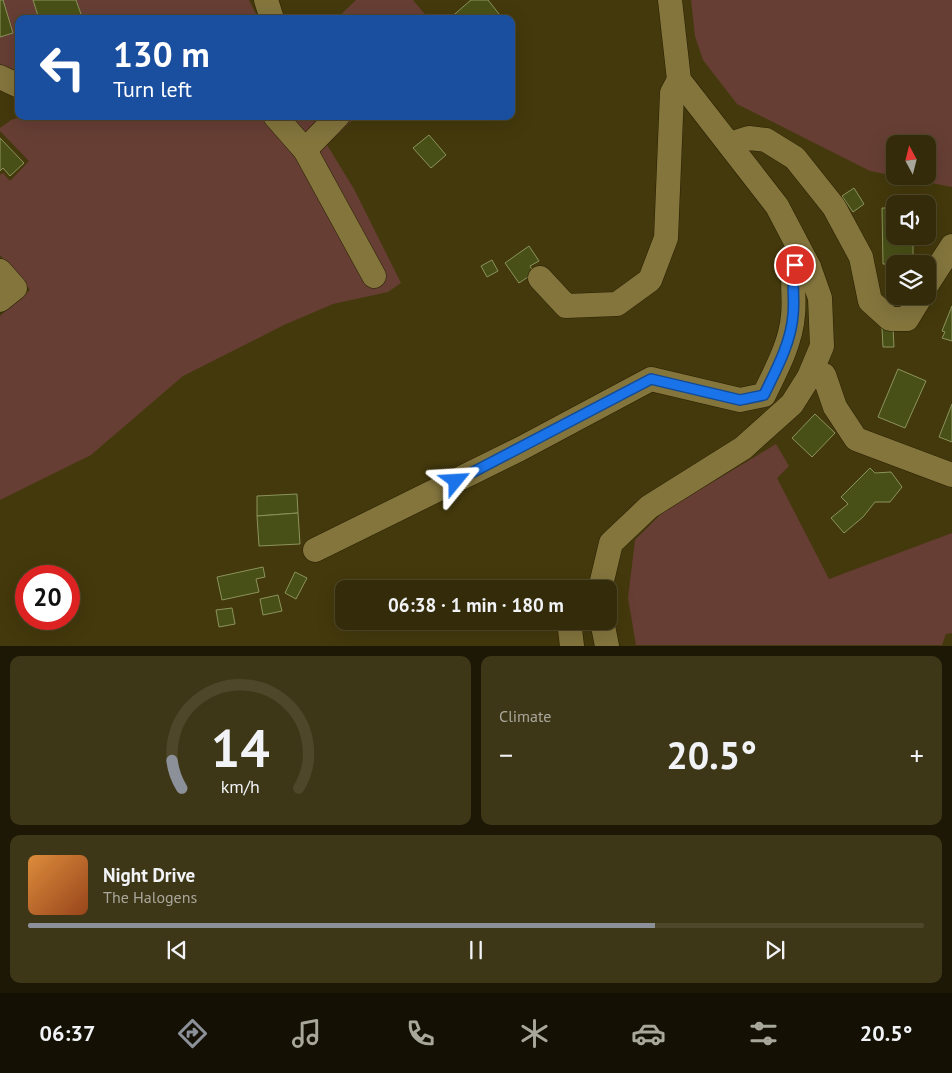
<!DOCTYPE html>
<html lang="en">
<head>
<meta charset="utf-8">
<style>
  body { margin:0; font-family:"PT Sans",sans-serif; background:#3e3717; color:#f1f3f6; height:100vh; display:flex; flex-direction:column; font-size:19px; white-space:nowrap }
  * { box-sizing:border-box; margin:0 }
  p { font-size:16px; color:#a9a79c }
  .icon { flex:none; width:28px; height:28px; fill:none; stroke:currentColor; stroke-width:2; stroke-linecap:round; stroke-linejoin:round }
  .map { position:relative; height:646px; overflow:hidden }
  .sheet { display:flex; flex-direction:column; gap:10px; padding:10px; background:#1c1805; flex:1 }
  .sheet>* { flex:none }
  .guide { position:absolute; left:15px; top:15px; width:500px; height:105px; border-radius:10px; box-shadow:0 5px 20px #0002,0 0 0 1px #4e472a; background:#1a4fa0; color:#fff; overflow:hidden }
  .needle { width:32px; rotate:353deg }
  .tools { position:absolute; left:886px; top:135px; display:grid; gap:10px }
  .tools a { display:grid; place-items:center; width:50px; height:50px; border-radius:10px; background:#332b09; box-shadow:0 5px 20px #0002,0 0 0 1px #4e472a; font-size:25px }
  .speed { position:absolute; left:15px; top:565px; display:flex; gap:10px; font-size:25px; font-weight:700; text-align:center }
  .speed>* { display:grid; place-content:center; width:65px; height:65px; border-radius:50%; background:#332b09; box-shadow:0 5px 20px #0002,0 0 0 1px #4e472a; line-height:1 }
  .speed .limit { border:8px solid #d22; background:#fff; color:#111 }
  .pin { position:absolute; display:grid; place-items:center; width:42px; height:42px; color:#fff; margin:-21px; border:2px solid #fff; border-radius:50%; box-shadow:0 1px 5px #0007 }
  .me { position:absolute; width:55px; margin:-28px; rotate:63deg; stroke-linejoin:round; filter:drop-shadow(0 0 4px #0008) }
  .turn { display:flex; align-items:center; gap:18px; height:105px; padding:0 15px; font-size:22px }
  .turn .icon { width:65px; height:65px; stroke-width:2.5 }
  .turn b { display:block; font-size:35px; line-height:42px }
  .big { font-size:38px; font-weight:600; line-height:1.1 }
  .sheet .tile { flex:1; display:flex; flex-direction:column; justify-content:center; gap:8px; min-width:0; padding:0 18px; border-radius:10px; background:#3e3717 }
  .sheet .dial { align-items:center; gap:0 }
  .dial svg { height:130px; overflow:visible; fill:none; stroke:#4e472a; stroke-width:7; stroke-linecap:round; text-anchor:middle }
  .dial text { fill:#f1f3f6; stroke:none }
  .song { display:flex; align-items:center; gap:15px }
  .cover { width:60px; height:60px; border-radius:8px; background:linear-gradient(135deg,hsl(30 70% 55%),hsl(20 70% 35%)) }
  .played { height:5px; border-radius:2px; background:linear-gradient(90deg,#8c9099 70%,#4e472a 70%) }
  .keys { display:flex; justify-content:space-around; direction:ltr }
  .heat { display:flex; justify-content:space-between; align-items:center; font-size:28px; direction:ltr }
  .sheet .tiles { flex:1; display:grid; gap:10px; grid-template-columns:1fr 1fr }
  .tile:last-child { grid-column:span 2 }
  .trip { position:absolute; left:335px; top:580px; width:282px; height:50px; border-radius:10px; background:#332b09; box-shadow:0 5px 20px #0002,0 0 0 1px #4e472a; font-weight:600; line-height:50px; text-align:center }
  .tabs { display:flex; height:80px; justify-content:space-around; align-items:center; background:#141104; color:#a9a79c }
  .tabs .icon { width:35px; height:35px }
  .tabs .active { color:#8c9099 }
  .tabs b { font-size:22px; color:#f1f3f6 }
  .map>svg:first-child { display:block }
  .green { fill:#663e34; fill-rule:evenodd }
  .building { fill:#495017; stroke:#8b935b }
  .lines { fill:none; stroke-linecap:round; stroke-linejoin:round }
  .minor-casing { stroke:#282003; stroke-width:25 }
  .minor { stroke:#84753d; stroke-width:24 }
  .route-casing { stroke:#114b97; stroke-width:12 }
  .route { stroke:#1a73e8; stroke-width:9 }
</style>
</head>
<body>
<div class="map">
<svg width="952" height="646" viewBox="0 0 952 646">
  <rect width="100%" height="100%" fill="#44390c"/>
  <g class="green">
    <path d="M0 0H249L256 14V19H19V71L0 65Z"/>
    <path d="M356 0H413L429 19H336Z"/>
    <path d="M691 0H952V187L870 171 737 104 703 60 695 36ZM895 144H928V176H895Z"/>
    <path d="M25 116H357L327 145 354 189 401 283 388 292 333 304 284 325 183 376 91 455 0 500V316L30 290 0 255V175L3 173 10 181 29 161 0 131V128L11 120Z"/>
    <path d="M776 444 789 466 777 478 829 579 952 533V633L946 634 942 645H636L628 598 635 540 663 512Z"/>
  </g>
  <g class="building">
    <path d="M0 0H3L13 33 0 37Z"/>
    <path d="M33 0H76L82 17 39 19Z"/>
    <path d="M471 0H488L503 19H449Z"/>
    <path d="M429 135 446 155 431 168 413 148Z"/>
    <path d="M0 138 24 163 10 176 3 168 0 171Z"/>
    <path d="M854 188 864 204 853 212 842 196Z"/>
    <path d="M882 208H895V236H913V258H892V264H883Z"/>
    <path d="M529 246 539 261 530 266 534 273 519 283 505 263Z"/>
    <path d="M492 260 498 271 487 277 481 266Z"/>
    <path d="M952 306V341L942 338 945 332 942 331Z"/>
    <path d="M893 327 894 347H883L882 328Z"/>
    <path d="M898 369 926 381 905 428 878 417Z"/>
    <path d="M952 404V442L939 437Z"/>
    <path d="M815 414 835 433 812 457 792 438Z"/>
    <path d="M870 468 875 473 891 472 902 487 890 502H875L863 517 844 533 831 518 848 504 841 497Z"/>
    <path d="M297 494 298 513 257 516V496Z"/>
    <path d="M298 513 300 544 259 546 257 516Z"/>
    <path d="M263 567 265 577 256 579 259 592 222 600 217 577Z"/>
    <path d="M295 572 307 578 296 599 285 593Z"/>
    <path d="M532 582H554V589H521L532 588Z"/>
    <path d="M278 595 282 611 263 615 260 599Z"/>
    <path d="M232 608 235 624 219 627 216 610Z"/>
    <rect x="522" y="621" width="15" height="7"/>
  </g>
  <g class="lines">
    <g class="minor-casing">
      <g id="minor">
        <path d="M266 0 272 19"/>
        <path d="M0 77 19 86"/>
        <path d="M275 116 305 150 374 276"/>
        <path d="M730 144 749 138 766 140 795 158 834 207 861 257 870 301 890 319H907L921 296"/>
        <path d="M305 150 338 116"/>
        <path d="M0 271 15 288 0 300"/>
        <path d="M540 278 566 306 617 304 650 280 666 238 672 93 679 80"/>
        <path d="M928 283 952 246"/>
        <path d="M809 377 824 375 835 407 856 439 952 475"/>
        <path d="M315 550 520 449 651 379 740 400 764 395C776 370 791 343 793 315 795 298 791 284 795 265L809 267"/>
        <path d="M600 589 611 543 649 507 743 448 792 404 809 377 822 346 820 298 809 267 777 206 679 80 670 0"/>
        <path d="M569 621 572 646"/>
        <path d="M602 621 607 646"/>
      </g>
    </g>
    <use href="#minor" class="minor"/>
  </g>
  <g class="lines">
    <g class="route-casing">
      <path id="route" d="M456 481 651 379 740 400 764 395C776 370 791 343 793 315 795 298 791 284 795 265"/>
    </g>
    <use href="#route" class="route"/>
  </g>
</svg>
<div class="tools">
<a><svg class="needle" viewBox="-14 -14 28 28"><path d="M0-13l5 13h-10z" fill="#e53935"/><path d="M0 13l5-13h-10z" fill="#a9a79c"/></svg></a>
<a><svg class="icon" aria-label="sound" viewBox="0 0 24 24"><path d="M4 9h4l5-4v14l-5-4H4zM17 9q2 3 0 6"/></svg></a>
<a><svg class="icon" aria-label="layers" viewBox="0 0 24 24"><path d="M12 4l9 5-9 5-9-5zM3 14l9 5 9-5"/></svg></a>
</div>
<div class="speed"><div class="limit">20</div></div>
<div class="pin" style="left:795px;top:265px;background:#d93025"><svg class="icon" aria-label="arrive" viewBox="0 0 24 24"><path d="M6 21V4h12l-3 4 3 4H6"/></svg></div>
<svg class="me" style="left:456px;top:481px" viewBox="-20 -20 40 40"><path d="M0-17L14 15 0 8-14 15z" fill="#1a73e8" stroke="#fff" stroke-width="4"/></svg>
<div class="trip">06:38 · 1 min · 180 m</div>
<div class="guide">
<div class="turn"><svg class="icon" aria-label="left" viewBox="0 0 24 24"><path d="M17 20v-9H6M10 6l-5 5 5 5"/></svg><div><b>130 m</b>Turn left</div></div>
</div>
</div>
<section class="sheet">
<div class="tiles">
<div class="tile dial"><svg viewBox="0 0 100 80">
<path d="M14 69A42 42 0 1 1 86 69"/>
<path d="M14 69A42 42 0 0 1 8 52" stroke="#8c9099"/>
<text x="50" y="56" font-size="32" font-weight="700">14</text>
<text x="50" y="72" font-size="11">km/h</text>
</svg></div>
<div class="tile"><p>Climate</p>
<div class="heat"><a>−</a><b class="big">20.5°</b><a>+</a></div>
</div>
<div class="tile">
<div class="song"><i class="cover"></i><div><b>Night Drive</b><p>The Halogens</p></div></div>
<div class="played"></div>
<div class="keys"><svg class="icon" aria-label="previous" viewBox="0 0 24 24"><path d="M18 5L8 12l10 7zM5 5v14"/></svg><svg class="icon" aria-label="pause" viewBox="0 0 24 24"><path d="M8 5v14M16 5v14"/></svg><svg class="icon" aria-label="next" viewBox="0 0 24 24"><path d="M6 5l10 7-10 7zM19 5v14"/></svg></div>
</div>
</div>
</section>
<nav class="tabs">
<b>06:37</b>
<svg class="icon active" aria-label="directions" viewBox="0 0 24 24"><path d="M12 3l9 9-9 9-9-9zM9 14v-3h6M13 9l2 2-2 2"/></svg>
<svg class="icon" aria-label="music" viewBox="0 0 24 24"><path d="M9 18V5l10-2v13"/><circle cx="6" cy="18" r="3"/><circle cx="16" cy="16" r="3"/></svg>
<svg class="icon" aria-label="phone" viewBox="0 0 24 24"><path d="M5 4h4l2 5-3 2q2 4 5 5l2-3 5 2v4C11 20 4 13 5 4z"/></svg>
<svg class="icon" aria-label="climate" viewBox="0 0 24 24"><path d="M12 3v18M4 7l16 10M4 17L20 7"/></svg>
<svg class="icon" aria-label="car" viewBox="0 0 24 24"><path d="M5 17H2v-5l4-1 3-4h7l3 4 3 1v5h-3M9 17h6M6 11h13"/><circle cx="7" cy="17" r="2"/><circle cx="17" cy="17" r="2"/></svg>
<svg class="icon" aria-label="filters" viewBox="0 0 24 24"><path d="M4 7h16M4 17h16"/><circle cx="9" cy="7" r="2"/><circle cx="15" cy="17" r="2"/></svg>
<b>20.5°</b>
</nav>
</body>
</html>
